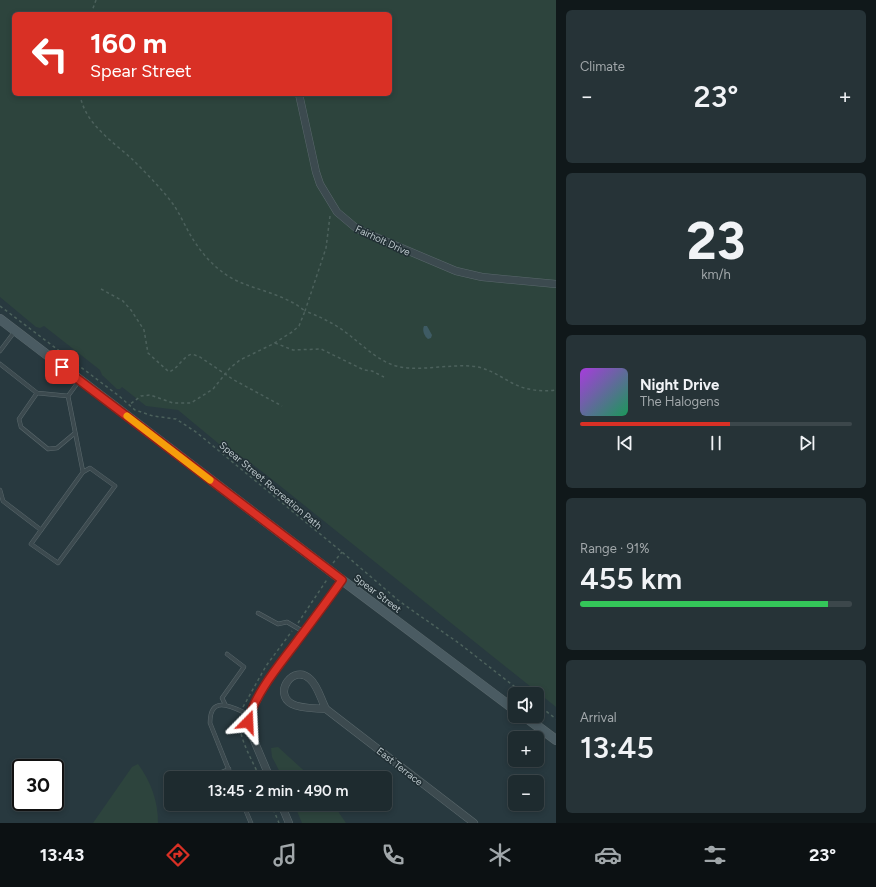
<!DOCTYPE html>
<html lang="en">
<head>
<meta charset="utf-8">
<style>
  body { margin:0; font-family:Figtree,sans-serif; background:#263337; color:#f1f3f6; height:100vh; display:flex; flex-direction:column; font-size:15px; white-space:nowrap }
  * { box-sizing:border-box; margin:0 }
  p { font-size:13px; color:#a1a7aa }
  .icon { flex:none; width:22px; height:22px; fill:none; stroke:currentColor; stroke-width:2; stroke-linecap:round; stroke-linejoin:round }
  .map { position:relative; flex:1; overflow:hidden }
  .sheet { display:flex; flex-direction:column; gap:10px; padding:10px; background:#10181a; width:320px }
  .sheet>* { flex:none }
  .banner { position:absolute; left:12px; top:12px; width:380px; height:84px; border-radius:6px; box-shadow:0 2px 6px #0003,0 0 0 1px #3c474b; background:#d93025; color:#fff; overflow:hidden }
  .buttons { position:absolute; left:508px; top:687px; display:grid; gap:8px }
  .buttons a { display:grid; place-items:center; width:36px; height:36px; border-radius:6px; background:#1e2b2f; box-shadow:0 2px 6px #0003,0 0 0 1px #3c474b; font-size:20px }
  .speed { position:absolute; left:12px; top:759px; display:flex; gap:8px; font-size:20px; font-weight:700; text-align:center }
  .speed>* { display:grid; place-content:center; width:52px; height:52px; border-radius:50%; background:#1e2b2f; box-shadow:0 2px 6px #0003,0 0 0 1px #3c474b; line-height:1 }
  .speed .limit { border:2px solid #111; border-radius:6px; background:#fff; color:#111 }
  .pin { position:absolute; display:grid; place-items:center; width:34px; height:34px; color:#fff; margin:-17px; border-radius:8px; box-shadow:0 2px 6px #0006 }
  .me { position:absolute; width:44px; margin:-22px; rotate:21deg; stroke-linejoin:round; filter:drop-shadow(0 0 3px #0008) }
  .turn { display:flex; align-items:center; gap:14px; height:84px; padding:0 12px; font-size:18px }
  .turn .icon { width:52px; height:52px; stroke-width:2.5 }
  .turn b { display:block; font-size:28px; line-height:34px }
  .big { font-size:30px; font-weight:600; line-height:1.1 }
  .sheet .widget { flex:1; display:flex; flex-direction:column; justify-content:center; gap:6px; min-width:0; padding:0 14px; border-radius:6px; background:#263337 }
  .sheet .dial { align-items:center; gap:0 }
  .dial b { font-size:52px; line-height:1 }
  .song { display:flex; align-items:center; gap:12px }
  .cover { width:48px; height:48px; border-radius:6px; background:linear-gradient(135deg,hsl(280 70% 55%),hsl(150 70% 35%)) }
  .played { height:4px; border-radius:2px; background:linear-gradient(90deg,#d93025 55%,#3c474b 55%) }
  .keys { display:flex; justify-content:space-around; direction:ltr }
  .heat { display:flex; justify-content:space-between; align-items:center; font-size:22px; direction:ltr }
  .charge { height:6px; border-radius:3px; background:linear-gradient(90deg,#34c759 91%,#3c474b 0) }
  .trip { position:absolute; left:164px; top:771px; width:228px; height:40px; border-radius:6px; background:#1e2b2f; box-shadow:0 2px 6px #0003,0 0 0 1px #3c474b; font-weight:600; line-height:40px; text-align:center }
  .dock { display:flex; height:64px; justify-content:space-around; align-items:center; background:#0c1113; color:#a1a7aa }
  .dock .icon { width:28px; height:28px }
  .dock .active { color:#d93025 }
  .dock b { font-size:18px; color:#f1f3f6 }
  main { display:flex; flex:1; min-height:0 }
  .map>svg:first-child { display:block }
  .green { fill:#2d443d; fill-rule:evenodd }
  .water { fill:#3e5b64 }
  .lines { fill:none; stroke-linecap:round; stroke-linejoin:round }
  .lane-casing { stroke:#5a686c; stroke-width:4.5 }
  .street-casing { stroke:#5a686c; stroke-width:8 }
  .secondary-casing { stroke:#5a686c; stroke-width:10 }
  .path { stroke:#4c615c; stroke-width:1.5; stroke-dasharray:3 3; stroke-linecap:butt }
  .lane { stroke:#3c4a4f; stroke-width:3.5 }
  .street { stroke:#3c4a4f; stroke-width:7 }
  .secondary { stroke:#4a5b62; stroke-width:9 }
  .route-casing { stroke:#8d1f18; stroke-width:10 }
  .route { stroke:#d93025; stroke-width:7 }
  .slow { stroke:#f59e0b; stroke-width:7 }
  .labels { text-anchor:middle; stroke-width:3; stroke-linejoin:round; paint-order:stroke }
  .street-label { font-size:10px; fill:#b9c5c9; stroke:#212f34 }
</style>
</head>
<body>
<main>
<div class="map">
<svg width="556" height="823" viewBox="0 0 556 823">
  <rect width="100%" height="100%" fill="#28393f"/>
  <g class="green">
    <path d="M0 0H556V707L264 473 244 458 241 460 236 458 178 410 146 406 122 387 120 389H117L102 375 100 370 44 326 40 328 36 327 0 297ZM14 14H390V94H14Z"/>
    <path d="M278 747 312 778H283L272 757 271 748Z"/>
    <path d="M138 764C151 782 158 801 158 823H93L132 767Z"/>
    <path d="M294 804H333L346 823H302Z"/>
  </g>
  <path class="water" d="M424 326H427L432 335 431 338 428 339C424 336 422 330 424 326Z"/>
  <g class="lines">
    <g class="lane-casing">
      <g id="lane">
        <path d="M0 351 15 331"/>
        <path d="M0 364 37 393 68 396"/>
        <path d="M79 381 68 396 83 472 31 544 58 563 115 486 90 468 83 472"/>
        <path d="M37 393 19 419 21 427 48 449 57 448 75 433"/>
        <path d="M0 490 3 501 41 530"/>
        <path d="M258 613 278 624 287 622 304 632"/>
        <path d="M225 704 222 698 244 667 227 654"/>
        <path d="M208 778 229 769"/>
        <path d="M232 778 210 723C210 693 234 708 250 715"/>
        <path d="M243 804 251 823"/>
      </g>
    </g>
    <g class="street-casing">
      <g id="street">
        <path d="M299 94 316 172 320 184 337 212 356 228 366 233 456 271 482 277 556 284"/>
        <path d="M326 709C316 708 301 709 292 704 272 693 294 663 310 679 318 686 321 700 326 709L474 823"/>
        <path d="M270 778 250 731 248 722 250 715 259 696 273 673 342 580"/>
        <path d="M281 804 289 823"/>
      </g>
    </g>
    <g class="secondary-casing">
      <g id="secondary">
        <path d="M0 319 342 580 515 710"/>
        <path d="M524 716 556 740"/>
      </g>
    </g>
    <g class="path">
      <path d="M91 14 96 0"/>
      <path d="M80 94C84 123 112 141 132 159 146 173 161 188 173 204 180 214 185 226 191 236 198 248 209 262 221 271 244 290 280 290 305 311L299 326 292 332 273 344 240 360 230 368 213 389 191 403H173L150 395 141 396 129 405"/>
      <path d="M330 216 326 248 305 311C321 317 335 324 348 334 361 344 373 356 388 363 413 375 450 362 478 367 491 370 501 377 512 383 525 390 541 392 556 390"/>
      <path d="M101 289 123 301 131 310 144 330 148 353 169 372C179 368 182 357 192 354L200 357 234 380 282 406"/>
      <path d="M0 306 119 396 135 410 153 416 176 419 196 432 342 552 399 601 460 644 524 694"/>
      <path d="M275 343 293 350 321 349 364 370 372 371 384 377"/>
      <path d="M333 563 342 552"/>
      <path d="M298 623 328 578"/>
      <path d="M537 704 556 719"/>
      <path d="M243 707 266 666 292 631"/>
      <path d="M240 716C237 737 252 759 260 778"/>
      <path d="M271 804 279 823"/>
    </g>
    <use href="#lane" class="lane"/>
    <use href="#street" class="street"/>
    <use href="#secondary" class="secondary"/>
  </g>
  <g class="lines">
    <g class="route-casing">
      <path id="route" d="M62 367 342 580C326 603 309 625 292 648 276 669 254 696 248 722"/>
    </g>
    <use href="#route" class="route"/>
    <path class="slow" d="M127 416 210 480"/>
  </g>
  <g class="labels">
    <g class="street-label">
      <text transform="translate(383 240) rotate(25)" y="4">Fairholt Drive</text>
      <text transform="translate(271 485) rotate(40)" y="4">Spear Street Recreation Path</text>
      <text transform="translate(378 593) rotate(37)" y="4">Spear Street</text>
      <text transform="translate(400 766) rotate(38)" y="4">East Terrace</text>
    </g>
  </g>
</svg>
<div class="buttons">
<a><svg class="icon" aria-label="sound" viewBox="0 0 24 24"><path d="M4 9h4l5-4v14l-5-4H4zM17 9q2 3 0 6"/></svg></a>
<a>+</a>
<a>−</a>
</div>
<div class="speed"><div class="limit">30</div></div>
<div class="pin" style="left:62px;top:367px;background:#d93025"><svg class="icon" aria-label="arrive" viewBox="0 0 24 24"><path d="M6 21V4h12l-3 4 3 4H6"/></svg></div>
<svg class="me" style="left:248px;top:722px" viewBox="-20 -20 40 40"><path d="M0-17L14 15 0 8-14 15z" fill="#d93025" stroke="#fff" stroke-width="4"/></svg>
<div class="trip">13:45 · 2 min · 490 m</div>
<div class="banner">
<div class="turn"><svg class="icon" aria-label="left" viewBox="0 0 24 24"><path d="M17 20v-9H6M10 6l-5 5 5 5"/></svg><div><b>160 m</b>Spear Street</div></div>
</div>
</div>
<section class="sheet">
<div class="widget"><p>Climate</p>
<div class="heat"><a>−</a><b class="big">23°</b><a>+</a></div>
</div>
<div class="widget dial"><b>23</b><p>km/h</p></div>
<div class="widget">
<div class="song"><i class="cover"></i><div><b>Night Drive</b><p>The Halogens</p></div></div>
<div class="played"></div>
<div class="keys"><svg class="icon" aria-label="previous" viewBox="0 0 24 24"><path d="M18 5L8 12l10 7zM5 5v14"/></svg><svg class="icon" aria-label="pause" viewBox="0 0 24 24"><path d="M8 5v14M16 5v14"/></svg><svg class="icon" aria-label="next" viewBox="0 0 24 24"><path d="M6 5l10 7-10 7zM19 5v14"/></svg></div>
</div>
<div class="widget"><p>Range · 91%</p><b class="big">455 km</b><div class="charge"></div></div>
<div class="widget"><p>Arrival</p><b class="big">13:45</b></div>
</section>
</main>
<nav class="dock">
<b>13:43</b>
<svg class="icon active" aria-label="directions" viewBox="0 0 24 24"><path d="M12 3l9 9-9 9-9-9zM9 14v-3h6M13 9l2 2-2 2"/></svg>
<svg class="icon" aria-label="music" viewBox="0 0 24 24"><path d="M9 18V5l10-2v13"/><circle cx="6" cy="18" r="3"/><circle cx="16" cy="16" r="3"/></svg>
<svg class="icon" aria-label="phone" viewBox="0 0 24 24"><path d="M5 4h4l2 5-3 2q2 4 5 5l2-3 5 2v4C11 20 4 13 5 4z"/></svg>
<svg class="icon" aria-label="climate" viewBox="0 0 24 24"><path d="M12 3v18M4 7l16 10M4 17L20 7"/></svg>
<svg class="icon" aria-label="car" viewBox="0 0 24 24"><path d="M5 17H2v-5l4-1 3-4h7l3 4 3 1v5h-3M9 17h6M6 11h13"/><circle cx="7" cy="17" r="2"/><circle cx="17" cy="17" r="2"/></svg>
<svg class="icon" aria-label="filters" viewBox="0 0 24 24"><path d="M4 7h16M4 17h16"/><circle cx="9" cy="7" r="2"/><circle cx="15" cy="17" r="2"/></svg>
<b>23°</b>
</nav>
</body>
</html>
